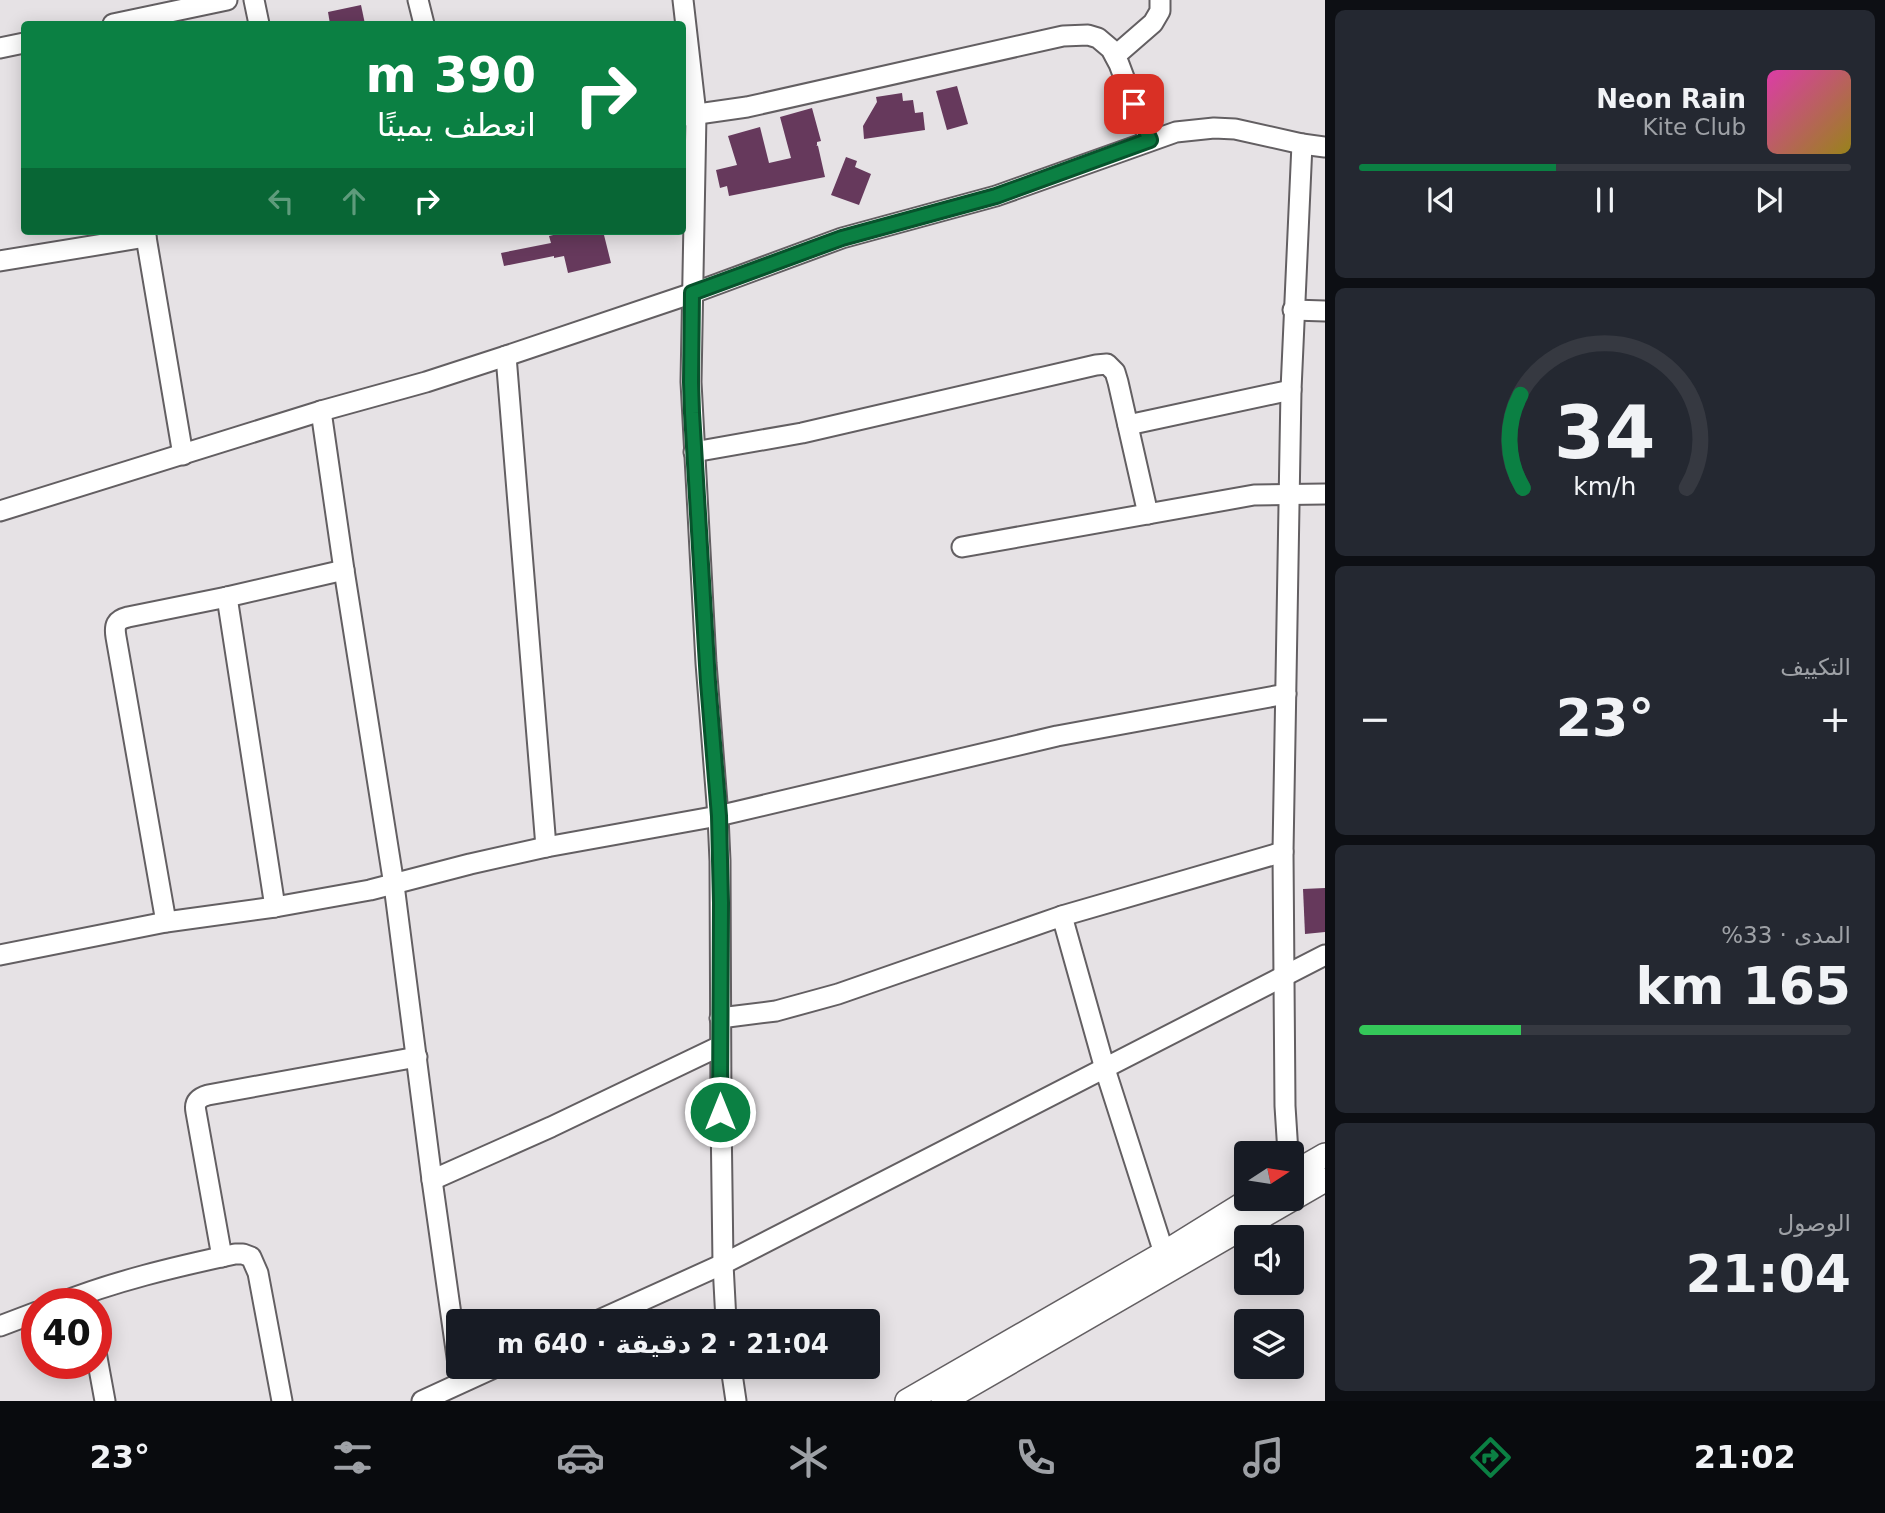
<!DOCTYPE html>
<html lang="ar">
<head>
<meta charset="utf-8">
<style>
  body { margin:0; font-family:"DejaVu Sans",Vazirmatn,sans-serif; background:#242831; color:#f1f3f6; direction:rtl; height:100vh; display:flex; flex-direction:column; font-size:26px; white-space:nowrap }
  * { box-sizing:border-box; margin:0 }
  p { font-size:23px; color:#9ea1a6 }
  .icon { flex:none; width:38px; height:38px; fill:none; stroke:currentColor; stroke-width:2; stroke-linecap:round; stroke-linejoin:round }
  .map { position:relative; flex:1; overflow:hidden; direction:ltr }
  .drawer { display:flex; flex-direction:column; gap:10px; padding:10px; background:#0d0f14; width:560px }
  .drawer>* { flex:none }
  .guide { position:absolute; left:21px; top:21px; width:665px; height:214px; border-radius:7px; box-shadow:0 4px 18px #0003; direction:rtl; background:#0b8043; color:#fff; overflow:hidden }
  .needle { width:46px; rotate:78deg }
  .fabs { position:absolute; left:1234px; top:1141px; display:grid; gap:14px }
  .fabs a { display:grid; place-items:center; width:70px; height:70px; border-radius:7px; background:#171b24; box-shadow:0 4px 18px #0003; font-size:35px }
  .speed { position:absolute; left:21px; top:1288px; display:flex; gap:14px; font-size:35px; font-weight:700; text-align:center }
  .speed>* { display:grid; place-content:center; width:91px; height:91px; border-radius:50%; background:#171b24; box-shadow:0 4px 18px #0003; line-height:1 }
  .speed .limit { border:10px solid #d22; background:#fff; color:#111 }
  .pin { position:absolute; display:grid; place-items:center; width:60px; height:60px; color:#fff; margin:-30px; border-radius:14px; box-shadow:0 4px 10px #0006 }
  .me { position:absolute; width:77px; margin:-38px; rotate:0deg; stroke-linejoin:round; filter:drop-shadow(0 0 5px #0008) }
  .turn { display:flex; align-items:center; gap:24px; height:147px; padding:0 35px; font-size:32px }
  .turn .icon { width:91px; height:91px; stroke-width:2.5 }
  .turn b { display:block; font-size:49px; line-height:60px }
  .lanes { display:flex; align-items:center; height:66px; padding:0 35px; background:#0003; justify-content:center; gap:35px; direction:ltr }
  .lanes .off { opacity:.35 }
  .big { font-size:52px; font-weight:800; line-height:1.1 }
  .drawer .card { flex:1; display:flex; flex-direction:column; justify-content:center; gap:10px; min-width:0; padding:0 24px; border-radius:10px; background:#242831 }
  .drawer .dial { align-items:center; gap:0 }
  .dial svg { height:182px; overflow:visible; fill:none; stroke:#363941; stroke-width:7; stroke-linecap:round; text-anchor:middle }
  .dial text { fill:#f1f3f6; stroke:none }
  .song { display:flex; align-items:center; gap:21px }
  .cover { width:84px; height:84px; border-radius:10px; background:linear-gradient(135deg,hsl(320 70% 55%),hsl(50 70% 35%)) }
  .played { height:7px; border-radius:4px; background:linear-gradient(90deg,#0b8043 40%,#363941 40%) }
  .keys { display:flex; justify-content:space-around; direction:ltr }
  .heat { display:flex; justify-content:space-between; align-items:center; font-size:38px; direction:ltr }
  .charge { height:10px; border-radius:5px; background:linear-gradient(90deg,#34c759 33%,#363941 0) }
  .trip { position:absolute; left:446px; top:1309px; width:434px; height:70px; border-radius:7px; background:#171b24; box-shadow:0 4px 18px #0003; font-weight:800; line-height:70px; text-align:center; direction:rtl }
  .menu { display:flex; height:112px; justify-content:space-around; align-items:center; background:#090b0e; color:#9ea1a6 }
  .menu .icon { width:49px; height:49px }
  .menu .on { color:#0b8043 }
  .menu b { font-size:32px; color:#f1f3f6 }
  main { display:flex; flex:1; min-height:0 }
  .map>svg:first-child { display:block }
  .building { fill:#66395c }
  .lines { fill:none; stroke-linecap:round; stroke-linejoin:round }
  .minor-casing { stroke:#635f62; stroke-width:23 }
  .major-casing { stroke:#635f62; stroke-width:26 }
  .minor { stroke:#fff; stroke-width:19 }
  .major { stroke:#fff; stroke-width:23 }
  .route-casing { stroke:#07532c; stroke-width:18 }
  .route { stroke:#0b8043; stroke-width:12 }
</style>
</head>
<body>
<main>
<section class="drawer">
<div class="card">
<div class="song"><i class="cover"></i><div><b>Neon Rain</b><p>Kite Club</p></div></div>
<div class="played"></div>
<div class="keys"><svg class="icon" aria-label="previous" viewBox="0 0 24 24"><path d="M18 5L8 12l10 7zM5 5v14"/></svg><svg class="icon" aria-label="pause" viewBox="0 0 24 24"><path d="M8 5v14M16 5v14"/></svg><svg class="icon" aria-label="next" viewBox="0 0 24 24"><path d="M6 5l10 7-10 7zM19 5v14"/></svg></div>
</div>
<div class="card dial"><svg viewBox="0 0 100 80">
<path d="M14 69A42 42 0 1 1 86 69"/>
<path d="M14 69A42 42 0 0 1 13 28" stroke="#0b8043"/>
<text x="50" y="56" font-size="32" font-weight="700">34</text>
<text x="50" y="72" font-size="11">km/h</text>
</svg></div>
<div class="card"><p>التكييف</p>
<div class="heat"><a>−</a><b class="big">23°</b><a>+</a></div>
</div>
<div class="card"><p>المدى · 33%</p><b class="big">165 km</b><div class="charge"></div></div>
<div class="card"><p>الوصول</p><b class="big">21:04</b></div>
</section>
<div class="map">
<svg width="1325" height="1401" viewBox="0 0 1325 1401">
  <rect width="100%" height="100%" fill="#e6e2e5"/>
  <g class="building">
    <path d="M361 5 365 24H330L328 12Z"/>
    <path d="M957 86 968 124 947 130 936 91Z"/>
    <path d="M902 93 903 101 913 100 915 113 923 112 925 130 864 139 863 126 877 102 876 97Z"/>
    <path d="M812 108 821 141 817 142V145H816L818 146 825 177 729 196 727 186 720 188 716 170 737 165 728 136 760 127 769 163 791 158 780 117Z"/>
    <path d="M846 157 857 161 855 167 871 174 859 205 831 195Z"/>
    <path d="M570 231H603L611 263 568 273 564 256 554 258V256L504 266 501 253 551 243 549 236Z"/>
    <path d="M1325 888V932L1305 934 1303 889Z"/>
  </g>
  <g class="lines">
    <g class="minor-casing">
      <g id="minor">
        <path d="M254 0 259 24"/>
        <path d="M418 0 424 24"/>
        <path d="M683 0 696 114 691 382 706 663 718 816 720 861 721 1112 723 1264 726 1321"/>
        <path d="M113 24 227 0"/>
        <path d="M0 48 24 43"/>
        <path d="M1115 56 1153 23 1160 11V0"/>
        <path d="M684 116 747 107 1063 36 1088 35 1098 38 1111 49 1119 64 1134 104 1150 140"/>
        <path d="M145 231 183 455"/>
        <path d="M0 261 146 237"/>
        <path d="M1293 310 1325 311"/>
        <path d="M506 356 546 847"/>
        <path d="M321 411 344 570 394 885 432 1180 458 1364"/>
        <path d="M1128 425 1291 390"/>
        <path d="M694 452 802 433 1096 365 1107 364 1115 372 1118 382 1148 514"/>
        <path d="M0 511 321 411 426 382 506 356 693 293 842 238 996 196 1176 132 1214 128 1235 129 1302 144 1325 147"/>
        <path d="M962 547 1254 495 1325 494"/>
        <path d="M227 597 275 907"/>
        <path d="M1062 916 1283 852"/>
        <path d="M166 922 116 637C114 625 116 620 128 617L227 597 344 570"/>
        <path d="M0 955 166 922 275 907 370 890 470 864 546 847 718 816 1057 736 1286 694"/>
        <path d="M720 1018 776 1011 838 994 1062 916 1105 1069 1164 1253"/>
        <path d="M1288 1153 1285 1106 1283 852 1291 390 1302 144"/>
        <path d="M432 1180 551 1127 720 1046"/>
        <path d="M222 1257 196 1112C194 1102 198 1098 208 1095L417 1057"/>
        <path d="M57 1304C115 1281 174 1267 235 1254H243L251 1257 258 1273 282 1401"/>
        <path d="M597 1321 723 1264 1325 955"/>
        <path d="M0 1326 37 1312"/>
        <path d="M96 1352 105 1401"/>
        <path d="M731 1367 736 1401"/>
        <path d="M422 1401 496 1367"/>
      </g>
    </g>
    <g class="major-casing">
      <g id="major">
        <path d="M1292 1174 1325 1155"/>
        <path d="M907 1401 1164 1253 1251 1199"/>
        <path d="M943 1401 1325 1180"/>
      </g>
    </g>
    <use href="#minor" class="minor"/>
    <use href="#major" class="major"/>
  </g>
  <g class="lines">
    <g class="route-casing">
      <path id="route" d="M720 1112 721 903 719 816 708 682 692 413 691 382 692 293 842 238 996 196 1150 140 1134 104"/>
    </g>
    <use href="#route" class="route"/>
  </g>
</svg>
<div class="fabs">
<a><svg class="needle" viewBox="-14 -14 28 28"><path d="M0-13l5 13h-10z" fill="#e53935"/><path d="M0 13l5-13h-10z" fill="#9ea1a6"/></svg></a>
<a><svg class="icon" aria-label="sound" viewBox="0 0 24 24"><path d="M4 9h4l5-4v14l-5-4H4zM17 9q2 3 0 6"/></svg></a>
<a><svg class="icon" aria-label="layers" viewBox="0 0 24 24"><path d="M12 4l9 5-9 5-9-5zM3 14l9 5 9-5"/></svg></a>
</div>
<div class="speed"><div class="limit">40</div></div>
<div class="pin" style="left:1134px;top:104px;background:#d93025"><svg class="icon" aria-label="arrive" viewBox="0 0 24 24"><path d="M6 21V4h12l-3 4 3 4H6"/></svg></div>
<svg class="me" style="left:720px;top:1112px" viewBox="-20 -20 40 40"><circle r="17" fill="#0b8043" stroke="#fff" stroke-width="3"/><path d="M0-11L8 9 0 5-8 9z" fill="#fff"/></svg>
<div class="trip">21:04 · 2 دقيقة · 640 m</div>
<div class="guide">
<div class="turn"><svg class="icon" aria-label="right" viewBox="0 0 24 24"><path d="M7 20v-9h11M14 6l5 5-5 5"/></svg><div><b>390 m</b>انعطف يمينًا</div></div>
<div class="lanes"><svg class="icon off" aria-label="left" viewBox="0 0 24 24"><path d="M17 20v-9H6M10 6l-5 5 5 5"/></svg><svg class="icon off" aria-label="ahead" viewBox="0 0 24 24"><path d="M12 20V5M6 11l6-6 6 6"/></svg><svg class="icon" aria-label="right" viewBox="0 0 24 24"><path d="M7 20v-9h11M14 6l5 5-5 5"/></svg></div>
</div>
</div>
</main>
<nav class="menu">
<b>21:02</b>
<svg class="icon on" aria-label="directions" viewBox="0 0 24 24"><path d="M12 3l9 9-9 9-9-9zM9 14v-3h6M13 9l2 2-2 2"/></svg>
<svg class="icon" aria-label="music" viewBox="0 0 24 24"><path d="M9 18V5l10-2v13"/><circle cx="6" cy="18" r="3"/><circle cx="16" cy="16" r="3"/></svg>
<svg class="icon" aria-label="phone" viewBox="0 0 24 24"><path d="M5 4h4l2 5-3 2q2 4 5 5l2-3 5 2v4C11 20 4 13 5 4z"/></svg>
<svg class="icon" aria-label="climate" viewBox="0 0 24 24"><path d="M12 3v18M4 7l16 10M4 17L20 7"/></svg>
<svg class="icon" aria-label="car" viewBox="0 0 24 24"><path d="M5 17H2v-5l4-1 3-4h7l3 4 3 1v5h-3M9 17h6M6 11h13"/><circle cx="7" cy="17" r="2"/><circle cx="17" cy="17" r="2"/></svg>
<svg class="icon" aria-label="filters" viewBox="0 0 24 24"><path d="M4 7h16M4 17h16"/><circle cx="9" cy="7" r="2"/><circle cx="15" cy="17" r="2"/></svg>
<b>23°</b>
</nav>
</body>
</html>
